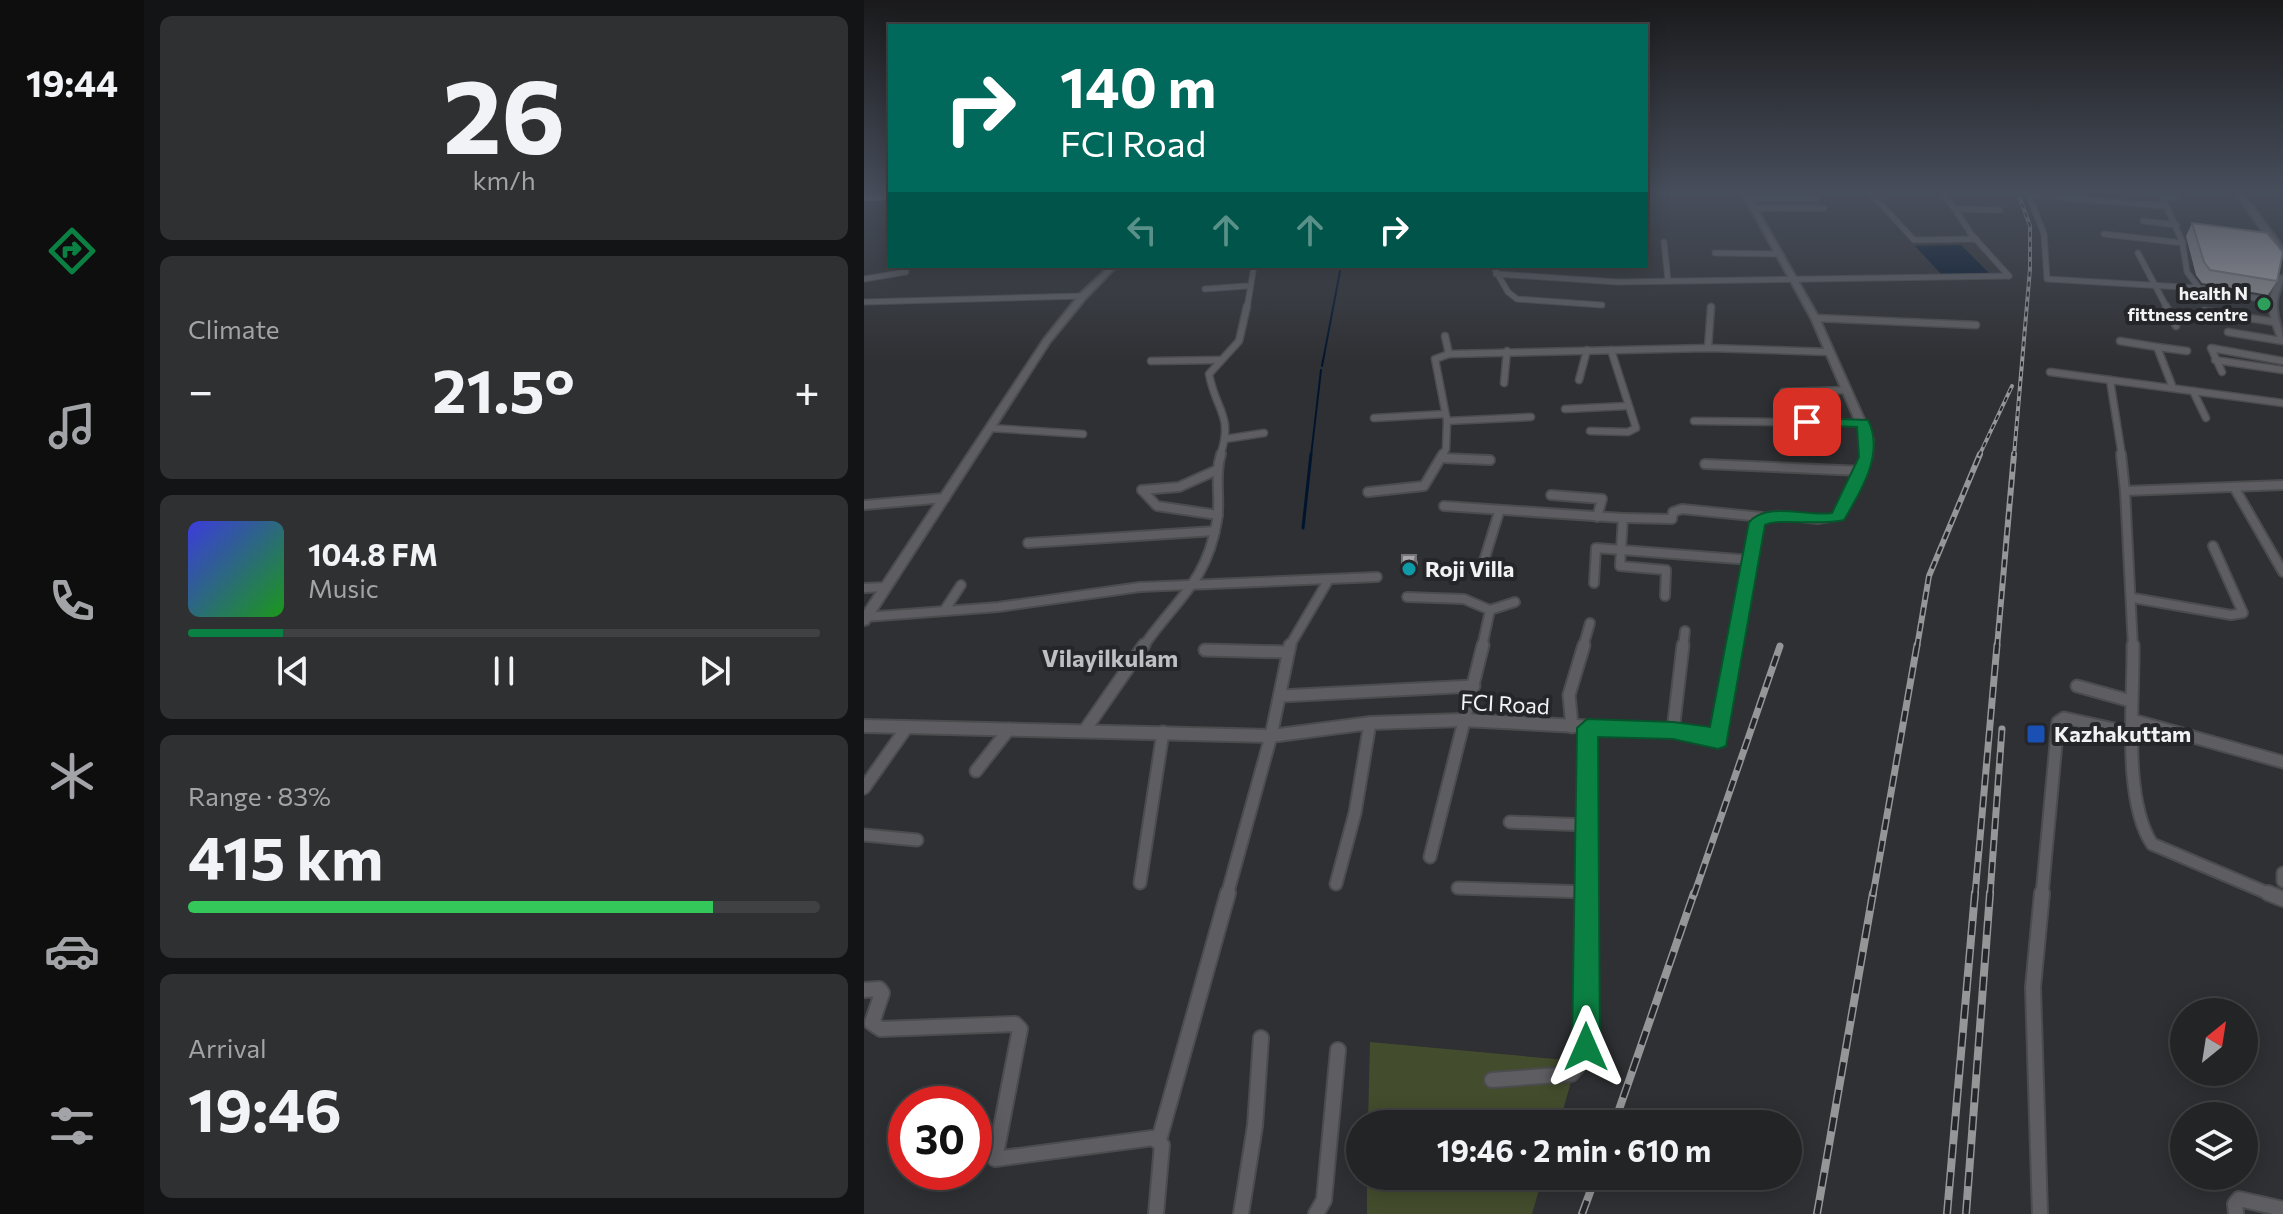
<!DOCTYPE html>
<html lang="en">
<head>
<meta charset="utf-8">
<style>
  body { margin:0; font-family:Commissioner,sans-serif; background:#2f3032; color:#f1f3f6; height:100vh; display:flex; flex-direction:column; font-size:30px; white-space:nowrap }
  * { box-sizing:border-box; margin:0 }
  p { font-size:26px; color:#a3a4a7 }
  .icon { flex:none; width:44px; height:44px; fill:none; stroke:currentColor; stroke-width:2; stroke-linecap:round; stroke-linejoin:round }
  .map { position:relative; flex:1; overflow:hidden }
  .side { display:flex; flex-direction:column; gap:16px; padding:16px; background:#131415; width:720px }
  .side>* { flex:none }
  .hud { position:absolute; left:24px; top:24px; width:760px; height:244px; border-radius:0px; box-shadow:0 4px 20px #0003,0 0 0 2px #404143; background:#00695c; color:#fff; overflow:hidden }
  .needle { width:52px; rotate:30deg }
  .tools { position:absolute; left:1306px; top:998px; display:grid; gap:16px }
  .tools a { display:grid; place-items:center; width:88px; height:88px; border-radius:50%; background:#232426; box-shadow:0 4px 20px #0003,0 0 0 2px #404143; font-size:40px }
  .speed { position:absolute; left:24px; top:1086px; display:flex; gap:16px; font-size:40px; font-weight:700; text-align:center }
  .speed>* { display:grid; place-content:center; width:104px; height:104px; border-radius:50%; background:#232426; box-shadow:0 4px 20px #0003,0 0 0 2px #404143; line-height:1 }
  .speed .limit { border:12px solid #d22; background:#fff; color:#111 }
  .pin { position:absolute; display:grid; place-items:center; width:68px; height:68px; color:#fff; margin:-34px; border-radius:16px; box-shadow:0 4px 12px #0006 }
  .me { position:absolute; width:88px; margin:-44px; rotate:0deg; stroke-linejoin:round; filter:drop-shadow(0 0 6px #0008) }
  .turn { display:flex; align-items:center; gap:28px; height:168px; padding:0 40px; font-size:36px }
  .turn .icon { width:104px; height:104px; stroke-width:2.5 }
  .turn b { display:block; font-size:56px; line-height:68px }
  .lanes { display:flex; align-items:center; height:76px; padding:0 40px; background:#0003; justify-content:center; gap:40px; direction:ltr }
  .lanes .off { opacity:.35 }
  .big { font-size:60px; font-weight:700; line-height:1.1 }
  .side .widget { flex:1; display:flex; flex-direction:column; justify-content:center; gap:12px; min-width:0; padding:0 28px; border-radius:12px; background:#2f3032 }
  .side .dial { align-items:center; gap:0 }
  .dial b { font-size:104px; line-height:1 }
  .song { display:flex; align-items:center; gap:24px }
  .cover { width:96px; height:96px; border-radius:12px; background:linear-gradient(135deg,hsl(240 70% 55%),hsl(120 70% 35%)) }
  .played { height:8px; border-radius:4px; background:linear-gradient(90deg,#0b8043 15%,#404143 15%) }
  .keys { display:flex; justify-content:space-around; direction:ltr }
  .heat { display:flex; justify-content:space-between; align-items:center; font-size:44px; direction:ltr }
  .charge { height:12px; border-radius:6px; background:linear-gradient(90deg,#34c759 83%,#404143 0) }
  .trip { position:absolute; left:482px; top:1110px; width:456px; height:80px; border-radius:40px; background:#232426; box-shadow:0 4px 20px #0003,0 0 0 2px #404143; font-weight:700; line-height:80px; text-align:center }
  main { display:flex; flex:1; min-height:0 }
  .menu { display:flex; flex-direction:column; width:144px; justify-content:space-around; align-items:center; background:#0e0e0f; color:#a3a4a7 }
  .menu .icon { width:56px; height:56px }
  .menu .selected { color:#0b8043 }
  .menu b { font-size:36px; color:#f1f3f6 }
  .map>svg:first-child { display:block }
  .green { fill:#434d2d }
  .water { fill:#00152d }
  .lines { fill:none; stroke-linecap:round; stroke-linejoin:round }
  .stream-far1 { stroke:#00152d; stroke-width:2 }
  .stream { stroke:#00152d; stroke-width:3 }
  .street-far4-casing { stroke:#4b4c4e; stroke-width:7 }
  .street-far3-casing { stroke:#4b4c4e; stroke-width:9 }
  .street-far2-casing { stroke:#4b4c4e; stroke-width:12 }
  .street-far1-casing { stroke:#4b4c4e; stroke-width:15 }
  .street-casing { stroke:#4b4c4e; stroke-width:18 }
  .secondary-casing { stroke:#4b4c4e; stroke-width:4 }
  .street-far4 { stroke:#5e5e62; stroke-width:5 }
  .street-far3 { stroke:#5e5e62; stroke-width:6 }
  .street-far2 { stroke:#5e5e62; stroke-width:8 }
  .street-far1 { stroke:#5e5e62; stroke-width:11 }
  .street { stroke:#5e5e62; stroke-width:14 }
  .secondary { fill:#5e5e62; fill-rule:evenodd }
  .rail-far3-casing { stroke:#959698; stroke-width:4 }
  .rail-far2-casing { stroke:#959698; stroke-width:6 }
  .rail-far1-casing { stroke:#959698; stroke-width:7 }
  .rail-casing { stroke:#959698; stroke-width:8 }
  .rail-far3 { stroke:#252629; stroke-width:2; stroke-dasharray:5; stroke-linecap:butt }
  .rail-far2 { stroke:#252629; stroke-width:3; stroke-dasharray:8; stroke-linecap:butt }
  .rail-far1 { stroke:#252629; stroke-width:4; stroke-dasharray:11; stroke-linecap:butt }
  .rail { stroke:#252629; stroke-width:5; stroke-dasharray:14; stroke-linecap:butt }
  .wall { fill:#919093 }
  .shaded-wall { fill:#767578 }
  .building { fill:#a9a7ab; stroke:#767578; stroke-width:2 }
  .route { fill:#0b8043; stroke:#07532c; stroke-width:2 }
  .leisure-dot { fill:#2e9e5b; stroke:#252629; stroke-width:3 }
  .culture-dot { fill:#0f9aa8; stroke:#252629; stroke-width:3 }
  .transit-dot { fill:#1a4fb4; stroke:#252629; stroke-width:3 }
  .labels { text-anchor:middle; stroke-width:8; stroke-linejoin:round; paint-order:stroke }
  .far-poi-label { font-size:18px; font-weight:bold; fill:#f1f2f4; stroke:#252629; text-anchor:end }
  .poi-label { font-size:22px; font-weight:bold; fill:#f1f2f4; stroke:#252629; text-anchor:start }
  .street-label { font-size:22px; fill:#f1f2f4; stroke:#252629 }
  .neighbourhood-label { font-size:24px; font-weight:bold; fill:#bebfc3; stroke:#252629 }
</style>
</head>
<body>
<main>
<nav class="menu">
<b>19:44</b>
<svg class="icon selected" aria-label="directions" viewBox="0 0 24 24"><path d="M12 3l9 9-9 9-9-9zM9 14v-3h6M13 9l2 2-2 2"/></svg>
<svg class="icon" aria-label="music" viewBox="0 0 24 24"><path d="M9 18V5l10-2v13"/><circle cx="6" cy="18" r="3"/><circle cx="16" cy="16" r="3"/></svg>
<svg class="icon" aria-label="phone" viewBox="0 0 24 24"><path d="M5 4h4l2 5-3 2q2 4 5 5l2-3 5 2v4C11 20 4 13 5 4z"/></svg>
<svg class="icon" aria-label="climate" viewBox="0 0 24 24"><path d="M12 3v18M4 7l16 10M4 17L20 7"/></svg>
<svg class="icon" aria-label="car" viewBox="0 0 24 24"><path d="M5 17H2v-5l4-1 3-4h7l3 4 3 1v5h-3M9 17h6M6 11h13"/><circle cx="7" cy="17" r="2"/><circle cx="17" cy="17" r="2"/></svg>
<svg class="icon" aria-label="filters" viewBox="0 0 24 24"><path d="M4 7h16M4 17h16"/><circle cx="9" cy="7" r="2"/><circle cx="15" cy="17" r="2"/></svg>
</nav>
<section class="side">
<div class="widget dial"><b>26</b><p>km/h</p></div>
<div class="widget"><p>Climate</p>
<div class="heat"><a>−</a><b class="big">21.5°</b><a>+</a></div>
</div>
<div class="widget">
<div class="song"><i class="cover"></i><div><b>104.8 FM</b><p>Music</p></div></div>
<div class="played"></div>
<div class="keys"><svg class="icon" aria-label="previous" viewBox="0 0 24 24"><path d="M18 5L8 12l10 7zM5 5v14"/></svg><svg class="icon" aria-label="pause" viewBox="0 0 24 24"><path d="M8 5v14M16 5v14"/></svg><svg class="icon" aria-label="next" viewBox="0 0 24 24"><path d="M6 5l10 7-10 7zM19 5v14"/></svg></div>
</div>
<div class="widget"><p>Range · 83%</p><b class="big">415 km</b><div class="charge"></div></div>
<div class="widget"><p>Arrival</p><b class="big">19:46</b></div>
</section>
<div class="map">
<svg width="1419" height="1214" viewBox="0 0 1419 1214">
  <rect width="100%" height="100%" fill="#2f3033"/>
  <g class="green">
    <path d="M506 1042 713 1061 695 1124H504Z"/>
    <path d="M503 1176H679L668 1214H503Z"/>
  </g>
  <path class="water" d="M1097 245 1126 274 1078 275 1051 246Z"/>
  <g class="lines">
    <g class="stream-far1">
      <path d="M458 366 477 266"/>
      <path d="M447 456 457 370"/>
    </g>
    <path class="stream" d="M439 528 447 454"/>
    <g class="street-far4-casing">
      <g id="street-far4">
        <path d="M782 193V216"/>
        <path d="M1007 193 1050 240 1112 239"/>
        <path d="M1077 193 1091 209"/>
        <path d="M1164 193 1180 234 1183 279 1335 288 1408 301"/>
        <path d="M1310 193 1311 197 1299 199 1318 241 1323 272 1335 288"/>
        <path d="M1165 195 1302 206"/>
        <path d="M884 199H952"/>
        <path d="M888 208H960"/>
        <path d="M1136 210 1091 209 1107 234 1145 276"/>
        <path d="M1279 221 1313 225"/>
        <path d="M1240 234 1319 243"/>
        <path d="M800 242 804 281"/>
        <path d="M851 253 914 254"/>
        <path d="M1274 253 1303 308"/>
        <path d="M629 266 644 292 653 299 738 305"/>
        <path d="M632 274 754 282 1145 276"/>
        <path d="M0 279 42 272"/>
        <path d="M341 289 382 286"/>
        <path d="M0 302 219 296"/>
        <path d="M383 308 390 266"/>
      </g>
    </g>
    <g class="street-far3-casing">
      <g id="street-far3">
        <path d="M1302 306 1312 326"/>
        <path d="M1340 311 1411 322"/>
        <path d="M951 318 1112 325"/>
        <path d="M1364 332 1419 341"/>
        <path d="M581 336 585 354"/>
        <path d="M1256 341 1293 347 1309 388"/>
        <path d="M1293 347 1323 351"/>
        <path d="M844 348 847 307"/>
        <path d="M1351 360 1419 370"/>
        <path d="M287 361 355 360"/>
        <path d="M1186 372 1246 380"/>
        <path d="M1358 372 1347 348 1419 361"/>
        <path d="M715 380 723 350"/>
        <path d="M640 383 643 351"/>
        <path d="M1329 391 1342 418"/>
        <path d="M919 392 984 390"/>
        <path d="M701 409 763 406"/>
        <path d="M667 417 583 421 571 359 585 354 844 348 966 352"/>
        <path d="M510 418 581 414"/>
        <path d="M830 421 999 423"/>
        <path d="M125 428 219 434"/>
        <path d="M726 431 764 432 772 428 747 350"/>
        <path d="M361 439 400 433"/>
        <path d="M356 456C370 415 352 412 345 374L375 341 383 306"/>
        <path d="M578 456 582 449 583 421"/>
        <path d="M1258 456 1246 380 1419 403"/>
      </g>
    </g>
    <g class="street-far2-casing">
      <g id="street-far2">
        <path d="M1257 454 1261 491"/>
        <path d="M578 458 626 460"/>
        <path d="M841 464 997 471"/>
        <path d="M1370 487 1419 572"/>
        <path d="M278 490 293 506 354 515"/>
        <path d="M278 490 315 487 353 470"/>
        <path d="M504 492 560 486 579 454"/>
        <path d="M687 495 738 499 733 517"/>
        <path d="M0 505 81 498"/>
        <path d="M580 506 759 518 756 566 802 570 801 596"/>
        <path d="M759 518 808 519 809 512 818 509 898 517"/>
        <path d="M164 543 351 531"/>
        <path d="M619 564 635 512"/>
        <path d="M730 583 732 548 887 560"/>
        <path d="M0 588 21 587"/>
        <path d="M543 597 600 599 626 610 618 647"/>
        <path d="M1269 598 1367 615 1379 613 1349 546"/>
        <path d="M626 610 651 602"/>
        <path d="M80 611 97 585"/>
        <path d="M2 617 134 607 276 587 513 577"/>
        <path d="M279 647C312 599 342 584 353 521 357 499 350 476 357 454"/>
        <path d="M425 647 465 579"/>
        <path d="M719 647 726 623"/>
        <path d="M819 647 821 631"/>
        <path d="M1269 647 1261 491 1419 485"/>
      </g>
    </g>
    <g class="street-far1-casing">
      <g id="street-far1">
        <path d="M1269 645C1270 700 1258 798 1288 844L1408 895"/>
        <path d="M341 650 422 652"/>
        <path d="M1213 686 1267 701"/>
        <path d="M416 696 610 686"/>
        <path d="M1268 720 1419 762"/>
        <path d="M708 727 705 695 720 645"/>
        <path d="M221 730 280 645"/>
        <path d="M809 731 819 645"/>
        <path d="M112 771 145 729"/>
        <path d="M0 788 43 727"/>
        <path d="M646 822 722 825"/>
        <path d="M0 835 53 840"/>
        <path d="M566 857 619 645"/>
        <path d="M1419 873V881"/>
        <path d="M276 883 299 732"/>
        <path d="M472 884 491 813 506 723"/>
        <path d="M594 888 722 892"/>
        <path d="M363 895 407 736 426 645"/>
        <path d="M721 895 723 728"/>
        <path d="M1178 895 1194 722 1200 718 1268 733"/>
      </g>
    </g>
    <g class="street-casing">
      <g id="street">
        <path d="M1404 893 1419 899"/>
        <path d="M0 990 15 989 18 993 8 1023 17 1029 151 1024 156 1029 131 1159 289 1138 298 1145 292 1214"/>
        <path d="M628 1080 707 1074 720 1058 722 893"/>
        <path d="M295 1140 364 893"/>
        <path d="M377 1214 391 1126 397 1038"/>
        <path d="M452 1214 460 1200 474 1050"/>
        <path d="M1176 1214 1169 987 1178 893"/>
        <path d="M1372 1214 1371 1204 1375 1199 1419 1209"/>
      </g>
    </g>
    <g class="secondary-casing">
      <g id="secondary">
        <path d="M878 193H884L955 318 1009 439 1008 457 978 519 954 523 910 518 898 524 859 744 854 746 840 741 809 737 599 726 506 729 407 742 0 732V720L407 730 506 717 599 714 809 725 849 732 888 522C910 500 942 521 970 515L998 457 999 439 947 318Z"/>
        <path d="M1370 193H1376L1388 205 1419 247V253C1400 240 1387 211 1370 193Z"/>
        <path d="M246 266H253L222 298 186 342 4 624 0 625V611L180 339 216 294Z"/>
        <path d="M1416 276H1419C1419 286 1413 293 1413 303 1412 317 1419 329 1419 343L1415 341C1405 315 1400 301 1416 276Z"/>
      </g>
    </g>
    <use href="#street-far4" class="street-far4"/>
    <use href="#street-far3" class="street-far3"/>
    <use href="#street-far2" class="street-far2"/>
    <use href="#street-far1" class="street-far1"/>
    <use href="#street" class="street"/>
    <use href="#secondary" class="secondary"/>
    <g class="rail-far3-casing">
      <g id="rail-far3">
        <path d="M1115 456 1148 386"/>
        <path d="M1150 456 1166 269V226L1154 193"/>
      </g>
    </g>
    <g class="rail-far2-casing">
      <g id="rail-far2">
        <path d="M1053 647 1065 576 1116 454"/>
        <path d="M1133 647 1150 454"/>
      </g>
    </g>
    <g class="rail-far1-casing">
      <g id="rail-far1">
        <path d="M830 895 916 646"/>
        <path d="M1009 895 1053 645"/>
        <path d="M1111 895 1133 645"/>
        <path d="M1126 895 1138 729"/>
      </g>
    </g>
    <g class="rail-casing">
      <g id="rail">
        <path d="M750 1124 830 893"/>
        <path d="M718 1214 732 1176"/>
        <path d="M953 1214 1009 893"/>
        <path d="M1083 1214 1111 893"/>
        <path d="M1102 1214 1126 893"/>
      </g>
    </g>
    <use href="#rail-far3" class="rail-far3"/>
    <use href="#rail-far2" class="rail-far2"/>
    <use href="#rail-far1" class="rail-far1"/>
    <use href="#rail" class="rail"/>
  </g>
  <g class="wall">
    <path d="M0 193H26V200L0 201Z"/>
    <path d="M1328 223 1413 281 1404 295 1338 283 1332 275 1322 236Z"/>
    <path d="M552 555 554 565 552 575H541L538 565Z"/>
  </g>
  <path class="shaded-wall" d="M552 555 554 565 552 575 550 564Z"/>
  <g class="building">
    <path d="M1328 223 1403 233 1419 252 1413 281 1346 270 1340 262Z"/>
    <path d="M538 555H552L550 564 538 565Z"/>
  </g>
  <linearGradient id="sky" x2="0" y2="1"><stop stop-color="#1a1a1c"/><stop offset="0.53" stop-color="#474e5b"/><stop offset="1" stop-color="#474e5b" stop-opacity="0"/></linearGradient>
  <rect width="1419" height="363" fill="url(#sky)"/>
  <path class="route" d="M943 418 1004 420C1021 453 997 491 980 520 957 526 914 518 901 525L862 746 854 749 809 739 734 737 736 1047 732 1057 722 1061 712 1057 708 1047 713 728 723 719 809 722 846 727 885 522C905 501 942 517 968 513L995 457 993 427 938 425 936 422Z"/>
  <circle class="leisure-dot" cx="1400" cy="304" r="8"/>
  <circle class="culture-dot" cx="545" cy="569" r="8"/>
  <rect class="transit-dot" x="1162" y="724" width="20" height="20" rx="4"/>
  <g class="labels">
    <g class="far-poi-label">
      <text x="1384" y="300">health N<tspan x="1384" dy="21">fittness centre</tspan></text>
    </g>
    <g class="poi-label">
      <text x="561" y="577">Roji Villa</text>
      <text x="1190" y="742">Kazhakuttam</text>
    </g>
    <g class="street-label">
      <text transform="translate(641 704) rotate(3)" y="8">FCI Road</text>
    </g>
    <g class="neighbourhood-label">
      <text x="246" y="667">Vilayilkulam</text>
    </g>
  </g>
</svg>
<div class="tools">
<a><svg class="needle" viewBox="-14 -14 28 28"><path d="M0-13l5 13h-10z" fill="#e53935"/><path d="M0 13l5-13h-10z" fill="#a3a4a7"/></svg></a>
<a><svg class="icon" aria-label="layers" viewBox="0 0 24 24"><path d="M12 4l9 5-9 5-9-5zM3 14l9 5 9-5"/></svg></a>
</div>
<div class="speed"><div class="limit">30</div></div>
<div class="pin" style="left:943px;top:422px;background:#d93025"><svg class="icon" aria-label="arrive" viewBox="0 0 24 24"><path d="M6 21V4h12l-3 4 3 4H6"/></svg></div>
<svg class="me" style="left:722px;top:1047px" viewBox="-20 -20 40 40"><path d="M0-17L14 15 0 8-14 15z" fill="#0b8043" stroke="#fff" stroke-width="4"/></svg>
<div class="trip">19:46 · 2 min · 610 m</div>
<div class="hud">
<div class="turn"><svg class="icon" aria-label="right" viewBox="0 0 24 24"><path d="M7 20v-9h11M14 6l5 5-5 5"/></svg><div><b>140 m</b>FCI Road</div></div>
<div class="lanes"><svg class="icon off" aria-label="left" viewBox="0 0 24 24"><path d="M17 20v-9H6M10 6l-5 5 5 5"/></svg><svg class="icon off" aria-label="ahead" viewBox="0 0 24 24"><path d="M12 20V5M6 11l6-6 6 6"/></svg><svg class="icon off" aria-label="ahead" viewBox="0 0 24 24"><path d="M12 20V5M6 11l6-6 6 6"/></svg><svg class="icon" aria-label="right" viewBox="0 0 24 24"><path d="M7 20v-9h11M14 6l5 5-5 5"/></svg></div>
</div>
</div>
</main>
</body>
</html>
